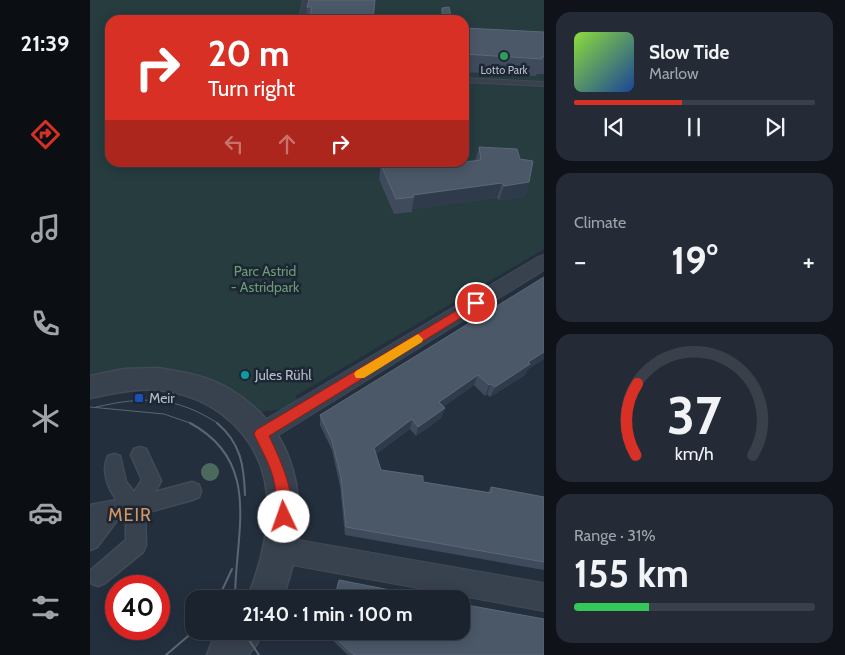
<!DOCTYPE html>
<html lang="en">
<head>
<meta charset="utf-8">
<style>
  body { margin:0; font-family:Cabin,sans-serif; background:#242b36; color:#f1f3f6; height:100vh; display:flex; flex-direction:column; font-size:19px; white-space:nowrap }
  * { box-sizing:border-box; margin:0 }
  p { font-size:16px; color:#a0a4aa }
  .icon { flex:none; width:28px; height:28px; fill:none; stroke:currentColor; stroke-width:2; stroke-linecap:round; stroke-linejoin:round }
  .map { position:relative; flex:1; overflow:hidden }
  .details { display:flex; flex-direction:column; gap:12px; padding:12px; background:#0f1319; width:301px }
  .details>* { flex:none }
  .banner { position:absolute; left:15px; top:15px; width:364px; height:152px; border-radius:15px; box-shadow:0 2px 12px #0003,0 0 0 1px #39404a; background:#d93025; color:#fff; overflow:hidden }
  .speed { position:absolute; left:15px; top:575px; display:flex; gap:10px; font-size:25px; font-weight:700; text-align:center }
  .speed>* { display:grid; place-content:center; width:65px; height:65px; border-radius:50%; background:#1b232e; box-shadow:0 2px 12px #0003,0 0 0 1px #39404a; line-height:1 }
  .speed .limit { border:8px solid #d22; background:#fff; color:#111 }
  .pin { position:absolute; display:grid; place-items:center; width:42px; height:42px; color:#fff; margin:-21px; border:2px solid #fff; border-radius:50%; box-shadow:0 1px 5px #0007 }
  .me { position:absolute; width:55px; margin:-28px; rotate:357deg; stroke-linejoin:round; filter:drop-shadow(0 0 4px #0008) }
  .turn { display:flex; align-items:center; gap:18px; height:105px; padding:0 20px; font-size:22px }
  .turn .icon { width:65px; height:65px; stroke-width:2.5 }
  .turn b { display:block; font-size:35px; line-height:42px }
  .lanes { display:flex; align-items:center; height:48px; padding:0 20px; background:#0003; justify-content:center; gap:25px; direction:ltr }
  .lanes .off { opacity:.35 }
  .big { font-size:38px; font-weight:700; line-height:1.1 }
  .details .tile { flex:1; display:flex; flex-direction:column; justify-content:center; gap:8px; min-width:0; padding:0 18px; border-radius:15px; background:#242b36 }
  .details .dial { align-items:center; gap:0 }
  .dial svg { height:130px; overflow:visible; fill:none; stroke:#39404a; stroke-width:7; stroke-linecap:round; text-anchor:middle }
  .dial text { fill:#f1f3f6; stroke:none }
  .song { display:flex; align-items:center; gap:15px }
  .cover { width:60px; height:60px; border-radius:8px; background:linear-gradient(135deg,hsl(90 70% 55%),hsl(220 70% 35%)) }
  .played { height:5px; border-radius:2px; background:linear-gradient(90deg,#d93025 45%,#39404a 45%) }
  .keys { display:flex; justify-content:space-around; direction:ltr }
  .heat { display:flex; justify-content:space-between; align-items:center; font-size:28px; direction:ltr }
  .charge { height:8px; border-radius:4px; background:linear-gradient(90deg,#34c759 31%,#39404a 0) }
  .trip { position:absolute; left:95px; top:590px; width:285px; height:50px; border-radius:15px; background:#1b232e; box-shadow:0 2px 12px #0003,0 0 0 1px #39404a; font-weight:700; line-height:50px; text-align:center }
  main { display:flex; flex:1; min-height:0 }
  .menu { display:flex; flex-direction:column; width:90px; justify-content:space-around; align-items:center; background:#0b0e12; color:#a0a4aa }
  .menu .icon { width:35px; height:35px }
  .menu .on { color:#d93025 }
  .menu b { font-size:22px; color:#f1f3f6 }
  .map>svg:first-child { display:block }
  .green { fill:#263c3f; fill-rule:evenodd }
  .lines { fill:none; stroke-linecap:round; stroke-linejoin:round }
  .service-casing { stroke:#414a57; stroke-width:2 }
  .pedestrian-casing { stroke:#414a57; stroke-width:3 }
  .minor-casing { stroke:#414a57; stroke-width:2 }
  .tertiary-casing { stroke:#414a57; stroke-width:3 }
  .service { fill:#38414e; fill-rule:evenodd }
  .pedestrian { fill:#38414e; fill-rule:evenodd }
  .minor { fill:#38414e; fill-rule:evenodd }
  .tertiary { fill:#38414e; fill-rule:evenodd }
  .tram-far1 { stroke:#5a6575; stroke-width:1 }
  .tram { stroke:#5a6575; stroke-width:2 }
  .tree { fill:#4b6a5d }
  .wall { fill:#3f4b5c }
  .shaded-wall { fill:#2f3b4b }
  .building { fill:#4b5868; stroke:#5c6777 }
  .route { fill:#d93025; stroke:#8d1f18 }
  .slow { fill:#f59e0b }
  .leisure-dot { fill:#2e9e5b; stroke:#1d2633; stroke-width:2 }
  .culture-dot { fill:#0f9aa8; stroke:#1d2633; stroke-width:2 }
  .transit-dot { fill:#1a4fb4; stroke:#1d2633; stroke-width:2 }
  .labels { text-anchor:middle; stroke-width:5; stroke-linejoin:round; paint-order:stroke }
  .far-poi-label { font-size:11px; fill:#b4bcc9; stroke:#1d2633 }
  .park-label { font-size:14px; fill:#6b9a76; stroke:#1d2633 }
  .poi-label { font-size:14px; fill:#b4bcc9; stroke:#1d2633; text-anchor:start }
  .near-neighbourhood-label { font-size:18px; letter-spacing:1px; fill:#d59563; stroke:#1d2633 }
</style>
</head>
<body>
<main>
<nav class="menu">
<b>21:39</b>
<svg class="icon on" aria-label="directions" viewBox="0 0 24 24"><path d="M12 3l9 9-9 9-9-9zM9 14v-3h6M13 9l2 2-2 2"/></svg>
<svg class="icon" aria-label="music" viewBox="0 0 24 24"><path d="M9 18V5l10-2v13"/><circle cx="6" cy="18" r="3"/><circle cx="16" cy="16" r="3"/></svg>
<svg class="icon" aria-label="phone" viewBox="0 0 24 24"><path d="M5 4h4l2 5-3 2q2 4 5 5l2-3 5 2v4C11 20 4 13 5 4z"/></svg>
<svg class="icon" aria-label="climate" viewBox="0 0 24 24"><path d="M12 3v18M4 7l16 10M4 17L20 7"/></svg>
<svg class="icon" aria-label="car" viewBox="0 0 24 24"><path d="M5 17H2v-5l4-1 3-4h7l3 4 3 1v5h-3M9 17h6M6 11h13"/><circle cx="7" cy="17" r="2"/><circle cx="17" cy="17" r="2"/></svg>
<svg class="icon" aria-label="filters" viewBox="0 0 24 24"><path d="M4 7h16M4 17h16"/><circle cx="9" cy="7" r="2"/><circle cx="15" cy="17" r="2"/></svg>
</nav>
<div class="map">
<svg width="454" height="655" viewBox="0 0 454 655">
  <rect width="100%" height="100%" fill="#242f3e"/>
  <path class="green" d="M0 0H454V249L205 396 209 402 193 409 170 412 148 397 0 380ZM20 20H374V162H20Z"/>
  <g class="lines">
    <g class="service-casing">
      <g id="service">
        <path d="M213 0H219L215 20H209Z"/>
        <path d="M374 78 454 82V86L374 82Z"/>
      </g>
    </g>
    <g class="pedestrian-casing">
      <path id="pedestrian" d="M50 447 56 449 71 481 65 492 102 482 109 485 111 491 109 497 102 500 55 513 56 545 53 552 15 583 8 586 1 583 0 571 36 540V518L28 519 7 547 0 550V505L27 500C18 489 11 470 18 456L24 454 30 456 36 482 44 492 52 480 41 455 44 449Z"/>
    </g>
    <g class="minor-casing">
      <g id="minor">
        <path d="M454 255V270L179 441 171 444 163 441 159 434 163 427 448 257Z"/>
        <path d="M191 537 454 583V611L191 563 182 559 178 550 182 541Z"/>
      </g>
    </g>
    <g class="tertiary-casing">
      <g id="tertiary">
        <path d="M68 368C93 372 119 376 141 390 217 436 221 523 192 599H157C183 535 194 461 132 414 113 400 91 392 68 390 45 388 22 394 0 398V376L34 369Z"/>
        <path d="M131 631H172L167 644 158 655H117L122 642Z"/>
      </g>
    </g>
    <use href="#service" class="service"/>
    <use href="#pedestrian" class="pedestrian"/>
    <use href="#minor" class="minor"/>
    <use href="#tertiary" class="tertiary"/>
    <g class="tram-far1">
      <path d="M0 407 74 414 103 424"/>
      <path d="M6 407C55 396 86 396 129 424"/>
    </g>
    <g class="tram">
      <path d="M100 423C173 462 145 533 145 599"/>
      <path d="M127 423C151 443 154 466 155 495"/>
      <path d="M128 599 142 569"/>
      <path d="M153 631 169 655"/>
      <path d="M76 655 104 631"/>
    </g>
  </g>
  <circle class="tree" cx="120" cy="472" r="9"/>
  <g class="wall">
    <path d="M219 0 284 20H217V7Z"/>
    <path d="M374 28 454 32V74H447L446 76 374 72Z"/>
    <path d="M389 147 430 159 439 182 434 197 409 200 407 198 322 209V212L304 214 289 179 291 162H357L358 164 385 161Z"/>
    <path d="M454 277V359L438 369 435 375 400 397 397 394 395 396 384 385 353 407 355 408 351 418 326 436 320 429 286 454 291 470 333 482 398 492 401 487 454 497V570L255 535 250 486 242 450 230 425V415Z"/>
    <path d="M244 631H371L454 655H258L242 640V635L245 632Z"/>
  </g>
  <g class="shaded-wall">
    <path d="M439 182 434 197 409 200 414 186Z"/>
    <path d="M412 183 407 198 322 209 324 197 323 195Z"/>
    <path d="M454 352V359L438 369 435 375 400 397 405 387 438 362Z"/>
    <path d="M388 375 384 385 346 412 349 402Z"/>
    <path d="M401 384 397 394 395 396 399 385Z"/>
    <path d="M355 408 351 418 326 436 328 427Z"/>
    <path d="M322 419 320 429 282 457 284 448Z"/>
  </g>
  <g class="building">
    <path d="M219 0H285L283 20H224L220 15 222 7H217Z"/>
    <path d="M359 7 362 20H352V8Z"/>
    <path d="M374 28 454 32V57H451L452 59 374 54Z"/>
    <path d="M389 147 427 149 430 159 443 161 439 182 414 186 412 183 323 195 324 197 306 199 291 165 294 164 293 162H357L358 164 391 160Z"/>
    <path d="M454 277V352L438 362 440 364 405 387 401 384 399 385 388 375 349 402 355 408 328 427 322 419 284 448 291 470 333 476V482L401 493V487L454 497V562L256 527 251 477 242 441 230 415Z"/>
    <path d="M249 580 346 599H244Z"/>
    <path d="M371 604 454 619V655H264L242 635 245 631H371Z"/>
  </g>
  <path class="route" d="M386 299 390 300 391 303 390 306 179 436C189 457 209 499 199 522L194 524 189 522C184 511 187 498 185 486 182 467 172 451 164 434L166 430Z"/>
  <path class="slow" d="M328 334 333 339 332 342 274 378H266L264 374 266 371Z"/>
  <circle class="leisure-dot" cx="414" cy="56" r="5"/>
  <circle class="culture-dot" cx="155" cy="375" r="5"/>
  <rect class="transit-dot" x="44" y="393" width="10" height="10" rx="2.5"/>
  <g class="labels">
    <g class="far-poi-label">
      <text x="414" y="74">Lotto Park</text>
    </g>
    <g class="park-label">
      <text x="175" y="276">Parc Astrid<tspan x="175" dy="16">- Astridpark</tspan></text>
    </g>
    <g class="poi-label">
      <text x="165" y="380">Jules Rühl</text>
      <text x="59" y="403">Meir</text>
    </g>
    <g class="near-neighbourhood-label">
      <text x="40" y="521">MEIR</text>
    </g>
  </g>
</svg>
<div class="speed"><div class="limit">40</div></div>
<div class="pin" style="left:386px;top:303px;background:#d93025"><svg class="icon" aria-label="arrive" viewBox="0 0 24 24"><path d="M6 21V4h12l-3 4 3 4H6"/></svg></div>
<svg class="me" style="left:194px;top:517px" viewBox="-20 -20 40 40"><circle r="19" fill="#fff"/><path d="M0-13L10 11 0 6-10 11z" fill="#d93025"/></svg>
<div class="trip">21:40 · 1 min · 100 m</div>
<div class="banner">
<div class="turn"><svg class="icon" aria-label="right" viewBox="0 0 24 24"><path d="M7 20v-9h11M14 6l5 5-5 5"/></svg><div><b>20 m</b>Turn right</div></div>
<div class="lanes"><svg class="icon off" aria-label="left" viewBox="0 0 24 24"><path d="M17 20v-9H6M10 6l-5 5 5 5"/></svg><svg class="icon off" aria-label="ahead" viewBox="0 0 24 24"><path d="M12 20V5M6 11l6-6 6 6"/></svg><svg class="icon" aria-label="right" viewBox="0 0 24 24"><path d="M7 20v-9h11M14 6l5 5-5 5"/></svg></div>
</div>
</div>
<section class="details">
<div class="tile">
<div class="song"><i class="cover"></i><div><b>Slow Tide</b><p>Marlow</p></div></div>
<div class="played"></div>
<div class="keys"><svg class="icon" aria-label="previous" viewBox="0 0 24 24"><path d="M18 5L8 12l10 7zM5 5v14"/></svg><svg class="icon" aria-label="pause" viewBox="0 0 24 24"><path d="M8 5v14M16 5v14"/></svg><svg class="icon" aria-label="next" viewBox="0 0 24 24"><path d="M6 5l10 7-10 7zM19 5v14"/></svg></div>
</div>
<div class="tile"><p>Climate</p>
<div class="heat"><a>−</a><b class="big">19°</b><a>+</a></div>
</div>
<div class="tile dial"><svg viewBox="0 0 100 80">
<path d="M14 69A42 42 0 1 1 86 69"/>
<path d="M14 69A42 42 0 0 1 15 25" stroke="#d93025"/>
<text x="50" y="56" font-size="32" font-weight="700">37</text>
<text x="50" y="72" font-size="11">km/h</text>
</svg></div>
<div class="tile"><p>Range · 31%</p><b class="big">155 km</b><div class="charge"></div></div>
</section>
</main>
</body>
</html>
